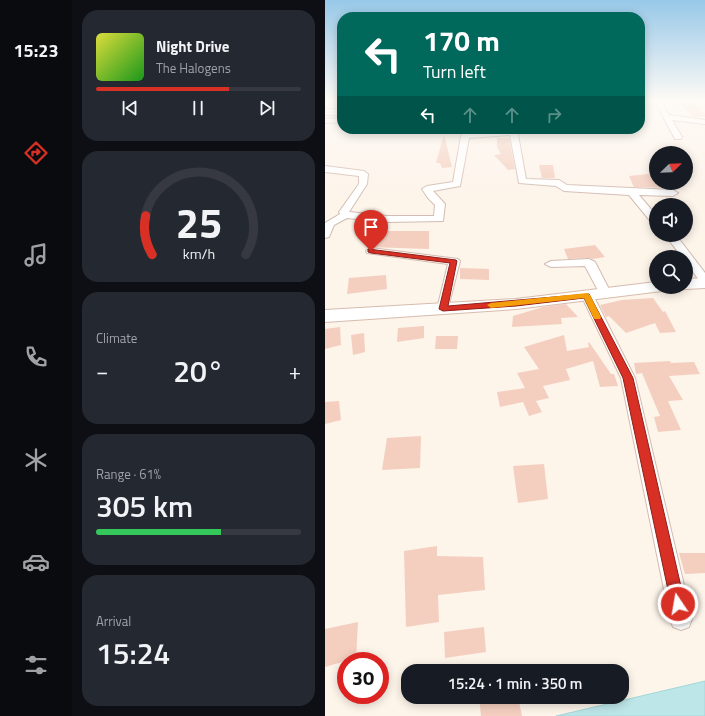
<!DOCTYPE html>
<html lang="en">
<head>
<meta charset="utf-8">
<style>
  body { margin:0; font-family:"Titillium Web",sans-serif; background:#242831; color:#f1f3f6; height:100vh; display:flex; flex-direction:column; font-size:15px; white-space:nowrap }
  * { box-sizing:border-box; margin:0 }
  p { font-size:13px; color:#9ea1a6 }
  .icon { flex:none; width:22px; height:22px; fill:none; stroke:currentColor; stroke-width:2; stroke-linecap:round; stroke-linejoin:round }
  .map { position:relative; flex:1; overflow:hidden }
  .details { display:flex; flex-direction:column; gap:10px; padding:10px; background:#0d0f14; width:253px }
  .details>* { flex:none }
  .guide { position:absolute; left:12px; top:12px; width:308px; height:122px; border-radius:16px; box-shadow:0 2px 10px #0003; background:#00695c; color:#fff; overflow:hidden }
  .needle { width:26px; rotate:67deg }
  .tools { position:absolute; left:324px; top:146px; display:grid; gap:8px }
  .tools a { display:grid; place-items:center; width:44px; height:44px; border-radius:50%; background:#171b24; box-shadow:0 2px 10px #0003; font-size:20px }
  .speed { position:absolute; left:12px; top:652px; display:flex; gap:8px; font-size:20px; font-weight:700; text-align:center }
  .speed>* { display:grid; place-content:center; width:52px; height:52px; border-radius:50%; background:#171b24; box-shadow:0 2px 10px #0003; line-height:1 }
  .speed .limit { border:6px solid #d22; background:#fff; color:#111 }
  .pin { position:absolute; display:grid; place-items:center; width:34px; height:34px; color:#fff; margin:-41px -17px; border-radius:50% 50% 50% 0; rotate:-45deg; box-shadow:0 0 4px #0007 }
  .pin .icon { rotate:45deg }
  .me { position:absolute; width:44px; margin:-22px; rotate:348deg; stroke-linejoin:round; filter:drop-shadow(0 0 3px #0008) }
  .turn { display:flex; align-items:center; gap:14px; height:84px; padding:0 20px; font-size:18px }
  .turn .icon { width:52px; height:52px; stroke-width:2.5 }
  .turn b { display:block; font-size:28px; line-height:34px }
  .lanes { display:flex; align-items:center; height:38px; padding:0 20px; background:#0003; justify-content:center; gap:20px; direction:ltr }
  .lanes .off { opacity:.35 }
  .big { font-size:30px; font-weight:600; line-height:1.1 }
  .details .card { flex:1; display:flex; flex-direction:column; justify-content:center; gap:6px; min-width:0; padding:0 14px; border-radius:16px; background:#242831 }
  .details .dial { align-items:center; gap:0 }
  .dial svg { height:104px; overflow:visible; fill:none; stroke:#363941; stroke-width:7; stroke-linecap:round; text-anchor:middle }
  .dial text { fill:#f1f3f6; stroke:none }
  .song { display:flex; align-items:center; gap:12px }
  .cover { width:48px; height:48px; border-radius:6px; background:linear-gradient(135deg,hsl(60 70% 55%),hsl(120 70% 35%)) }
  .played { height:4px; border-radius:2px; background:linear-gradient(90deg,#d93025 65%,#363941 65%) }
  .keys { display:flex; justify-content:space-around; direction:ltr }
  .heat { display:flex; justify-content:space-between; align-items:center; font-size:22px; direction:ltr }
  .charge { height:6px; border-radius:3px; background:linear-gradient(90deg,#34c759 61%,#363941 0) }
  .trip { position:absolute; left:76px; top:664px; width:228px; height:40px; border-radius:16px; background:#171b24; box-shadow:0 2px 10px #0003; font-weight:600; line-height:40px; text-align:center }
  main { display:flex; flex:1; min-height:0 }
  .tab-bar { display:flex; flex-direction:column; width:72px; justify-content:space-around; align-items:center; background:#090b0e; color:#9ea1a6 }
  .tab-bar .icon { width:28px; height:28px }
  .tab-bar .on { color:#d93025 }
  .tab-bar b { font-size:18px; color:#f1f3f6 }
  .map>svg:first-child { display:block }
  .water { fill:#bde6e8; stroke:#a2d7da }
  .building { fill:#f4cfc0 }
  .lines { fill:none; stroke-linecap:round; stroke-linejoin:round }
  .minor-casing { stroke:#d3bcb1; stroke-width:2 }
  .secondary-casing { stroke:#d6bcae; stroke-width:2 }
  .minor { fill:#fff; fill-rule:evenodd }
  .secondary { fill:#fff; fill-rule:evenodd }
  .route { fill:#d93025; stroke:#8d1f18 }
  .slow { fill:#f59e0b }
</style>
</head>
<body>
<main>
<nav class="tab-bar">
<b>15:23</b>
<svg class="icon on" aria-label="directions" viewBox="0 0 24 24"><path d="M12 3l9 9-9 9-9-9zM9 14v-3h6M13 9l2 2-2 2"/></svg>
<svg class="icon" aria-label="music" viewBox="0 0 24 24"><path d="M9 18V5l10-2v13"/><circle cx="6" cy="18" r="3"/><circle cx="16" cy="16" r="3"/></svg>
<svg class="icon" aria-label="phone" viewBox="0 0 24 24"><path d="M5 4h4l2 5-3 2q2 4 5 5l2-3 5 2v4C11 20 4 13 5 4z"/></svg>
<svg class="icon" aria-label="climate" viewBox="0 0 24 24"><path d="M12 3v18M4 7l16 10M4 17L20 7"/></svg>
<svg class="icon" aria-label="car" viewBox="0 0 24 24"><path d="M5 17H2v-5l4-1 3-4h7l3 4 3 1v5h-3M9 17h6M6 11h13"/><circle cx="7" cy="17" r="2"/><circle cx="17" cy="17" r="2"/></svg>
<svg class="icon" aria-label="filters" viewBox="0 0 24 24"><path d="M4 7h16M4 17h16"/><circle cx="9" cy="7" r="2"/><circle cx="15" cy="17" r="2"/></svg>
</nav>
<section class="details">
<div class="card">
<div class="song"><i class="cover"></i><div><b>Night Drive</b><p>The Halogens</p></div></div>
<div class="played"></div>
<div class="keys"><svg class="icon" aria-label="previous" viewBox="0 0 24 24"><path d="M18 5L8 12l10 7zM5 5v14"/></svg><svg class="icon" aria-label="pause" viewBox="0 0 24 24"><path d="M8 5v14M16 5v14"/></svg><svg class="icon" aria-label="next" viewBox="0 0 24 24"><path d="M6 5l10 7-10 7zM19 5v14"/></svg></div>
</div>
<div class="card dial"><svg viewBox="0 0 100 80">
<path d="M14 69A42 42 0 1 1 86 69"/>
<path d="M14 69A42 42 0 0 1 9 39" stroke="#d93025"/>
<text x="50" y="56" font-size="32" font-weight="700">25</text>
<text x="50" y="72" font-size="11">km/h</text>
</svg></div>
<div class="card"><p>Climate</p>
<div class="heat"><a>−</a><b class="big">20°</b><a>+</a></div>
</div>
<div class="card"><p>Range · 61%</p><b class="big">305 km</b><div class="charge"></div></div>
<div class="card"><p>Arrival</p><b class="big">15:24</b></div>
</section>
<div class="map">
<svg width="380" height="716" viewBox="0 0 380 716">
  <rect width="100%" height="100%" fill="#fdf4ea"/>
  <path class="water" d="M380 681V716H231Z"/>
  <g class="building">
    <path d="M353 101H367L380 114V117H368Z"/>
    <path d="M119 134 127 167 117 168 115 163H111Z"/>
    <path d="M172 138H184L190 169 183 170 169 155 176 154 172 147Z"/>
    <path d="M214 165H228L230 178H217Z"/>
    <path d="M331 173V183H341L344 188 309 187 304 176Z"/>
    <path d="M47 231H104V249L43 247Z"/>
    <path d="M270 245 280 257 268 259 264 258 243 259 239 249Z"/>
    <path d="M135 268 164 269V280L135 279Z"/>
    <path d="M61 275 62 289 22 294 24 278Z"/>
    <path d="M328 298 338 312 340 311 351 332 335 333 330 323 301 333 284 316 281 317 275 305 297 300Z"/>
    <path d="M241 304 253 317 236 318 237 324 187 327 188 316 218 307Z"/>
    <path d="M99 326V338L72 342 73 328Z"/>
    <path d="M15 327 16 345 0 349V329Z"/>
    <path d="M39 333 40 352 28 355 26 335Z"/>
    <path d="M239 335 242 351 264 347 263 343 264 342 286 374H289L293 386 275 387 268 361 241 369 245 380 218 386 224 398 211 401 217 412 204 416 198 402 175 407 172 392 200 388 192 373 214 369 199 347Z"/>
    <path d="M111 336H133L132 349H110Z"/>
    <path d="M345 361 346 363 369 362 375 374 344 376 358 400 343 401 356 430 333 432 329 417 335 416 317 373 311 374 309 363Z"/>
    <path d="M14 401 16 420 0 424V402Z"/>
    <path d="M96 436 95 468 57 470 62 438Z"/>
    <path d="M219 464 223 499 193 503 188 466Z"/>
    <path d="M112 546V556L158 557 160 590 113 595 114 622 81 627 79 551Z"/>
    <path d="M354 553H380V573L360 574Z"/>
    <path d="M33 622 31 658 0 667V629Z"/>
    <path d="M159 627 161 652 120 658 119 632Z"/>
    <path d="M154 697H193L197 716H156Z"/>
  </g>
  <g class="lines">
    <g class="minor-casing">
      <g id="minor">
        <path d="M330 101H336L344 115 380 120V124L347 120 357 137 356 139H350Z"/>
        <path d="M17 118V122L0 123V119Z"/>
        <path d="M140 129H148L146 133 192 129 201 179 234 180 242 185 348 190 353 193 348 196 314 195 331 215V224L327 223 304 195 239 191 231 186 194 183 185 135 144 138 135 186 108 191 120 204 118 221 62 222 22 218 9 225 4 237 0 238V223L15 214 14 212 34 184V176L0 172V166L39 171 43 174 42 184 24 212 62 216H109L110 205 103 198 97 189 102 186 128 182 136 136Z"/>
        <path d="M340 235H351L380 273V285L376 283 361 262V257H357Z"/>
        <path d="M46 248 133 259 135 261 122 312H114L112 309 123 264 42 253 41 251Z"/>
        <path d="M264 259 270 262 286 293 284 296H276L260 266 226 267 220 264 226 261Z"/>
        <path d="M262 291 266 292 268 295 310 378 367 619 364 627 356 630 348 627 345 619 296 378 256 295 258 292Z"/>
      </g>
    </g>
    <g class="secondary-casing">
      <g id="secondary">
        <rect x="0" y="109" width="17" height="6"/>
        <path d="M380 278V288L361 289 355 287H361V279Z"/>
        <path d="M331 282V287H340L337 291 191 309 0 322V310L191 299Z"/>
      </g>
    </g>
    <use href="#minor" class="minor"/>
    <use href="#secondary" class="secondary"/>
  </g>
  <linearGradient id="sky" x2="0" y2="1"><stop stop-color="#97c8e8"/><stop offset="0.5" stop-color="#fefaf6"/><stop offset="1" stop-color="#fefaf6" stop-opacity="0"/></linearGradient>
  <rect width="380" height="201" fill="url(#sky)"/>
  <path class="route" d="M43 249 131 260 132 261 123 306 264 294 308 378 360 604 358 609 353 611 348 609 346 604 298 378 259 298 191 306 118 311 114 309 125 263 46 253 43 252Z"/>
  <path class="slow" d="M262 293 265 295 276 317 275 319H269L259 298 166 308 162 305 166 303Z"/>
</svg>
<div class="tools">
<a><svg class="needle" viewBox="-14 -14 28 28"><path d="M0-13l5 13h-10z" fill="#e53935"/><path d="M0 13l5-13h-10z" fill="#9ea1a6"/></svg></a>
<a><svg class="icon" aria-label="sound" viewBox="0 0 24 24"><path d="M4 9h4l5-4v14l-5-4H4zM17 9q2 3 0 6"/></svg></a>
<a><svg class="icon" aria-label="search" viewBox="0 0 24 24"><circle cx="10" cy="10" r="6"/><path d="M15 15l6 6"/></svg></a>
</div>
<div class="speed"><div class="limit">30</div></div>
<div class="pin" style="left:46px;top:251px;background:#d93025"><svg class="icon" aria-label="arrive" viewBox="0 0 24 24"><path d="M6 21V4h12l-3 4 3 4H6"/></svg></div>
<svg class="me" style="left:353px;top:604px" viewBox="-20 -20 40 40"><circle r="17" fill="#d93025" stroke="#fff" stroke-width="3"/><path d="M0-11L8 9 0 5-8 9z" fill="#fff"/></svg>
<div class="trip">15:24 · 1 min · 350 m</div>
<div class="guide">
<div class="turn"><svg class="icon" aria-label="left" viewBox="0 0 24 24"><path d="M17 20v-9H6M10 6l-5 5 5 5"/></svg><div><b>170 m</b>Turn left</div></div>
<div class="lanes"><svg class="icon" aria-label="left" viewBox="0 0 24 24"><path d="M17 20v-9H6M10 6l-5 5 5 5"/></svg><svg class="icon off" aria-label="ahead" viewBox="0 0 24 24"><path d="M12 20V5M6 11l6-6 6 6"/></svg><svg class="icon off" aria-label="ahead" viewBox="0 0 24 24"><path d="M12 20V5M6 11l6-6 6 6"/></svg><svg class="icon off" aria-label="right" viewBox="0 0 24 24"><path d="M7 20v-9h11M14 6l5 5-5 5"/></svg></div>
</div>
</div>
</main>
</body>
</html>
